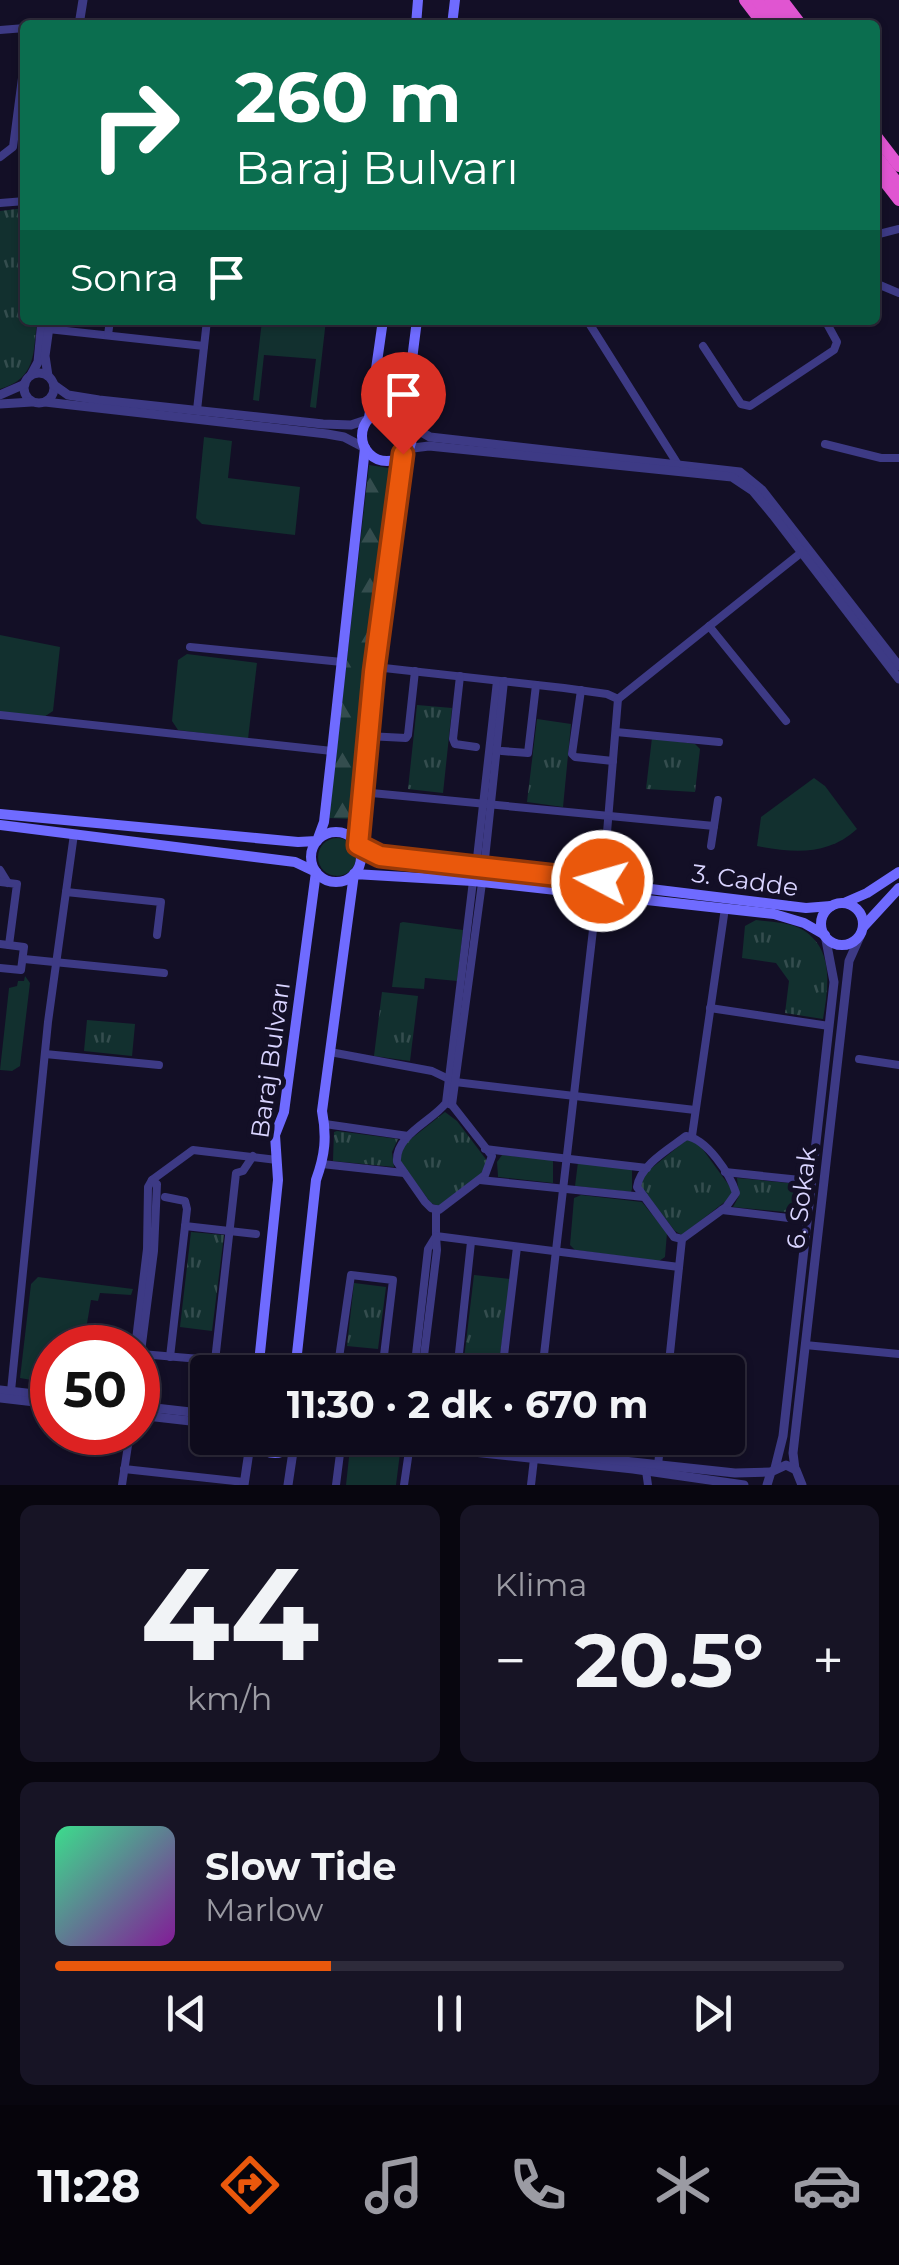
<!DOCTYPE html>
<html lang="tr">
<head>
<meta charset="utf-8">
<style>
  body { margin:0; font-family:Montserrat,sans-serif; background:#171425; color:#f1f3f6; height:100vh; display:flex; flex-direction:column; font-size:38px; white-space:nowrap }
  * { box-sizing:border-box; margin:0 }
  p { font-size:32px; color:#9b9ba3 }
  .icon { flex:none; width:55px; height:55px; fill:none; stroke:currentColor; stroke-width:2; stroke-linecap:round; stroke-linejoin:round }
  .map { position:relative; height:1485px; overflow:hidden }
  .panel { display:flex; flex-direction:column; gap:20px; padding:20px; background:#08060f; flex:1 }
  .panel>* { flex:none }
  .banner { position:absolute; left:20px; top:20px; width:860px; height:305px; border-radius:10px; box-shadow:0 2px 8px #0004,0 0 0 2px #2e2b3b; background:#0b6e4f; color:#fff; overflow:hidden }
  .speed { position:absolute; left:30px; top:1325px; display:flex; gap:20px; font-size:50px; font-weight:700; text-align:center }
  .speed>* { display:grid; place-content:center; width:130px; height:130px; border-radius:50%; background:#0e0b1c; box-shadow:0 2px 8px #0004,0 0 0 2px #2e2b3b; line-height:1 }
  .speed .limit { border:15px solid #d22; background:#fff; color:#111 }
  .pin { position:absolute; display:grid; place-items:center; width:85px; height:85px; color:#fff; margin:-102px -42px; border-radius:50% 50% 50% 0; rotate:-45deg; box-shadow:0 0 10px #0007 }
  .pin .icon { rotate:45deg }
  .me { position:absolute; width:110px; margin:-55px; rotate:276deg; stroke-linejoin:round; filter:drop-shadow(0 0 8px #0008) }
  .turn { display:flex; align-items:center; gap:35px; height:210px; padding:0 50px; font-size:45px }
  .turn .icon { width:130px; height:130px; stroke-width:2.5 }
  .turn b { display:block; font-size:70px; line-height:85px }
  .then { display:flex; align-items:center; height:95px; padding:0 50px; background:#0003; gap:20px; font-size:38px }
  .big { font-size:75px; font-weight:700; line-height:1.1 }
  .panel .tile { flex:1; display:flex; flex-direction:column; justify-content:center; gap:15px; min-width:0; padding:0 35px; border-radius:15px; background:#171425 }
  .panel .dial { align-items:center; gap:0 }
  .dial b { font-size:130px; line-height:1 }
  .song { display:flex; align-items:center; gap:30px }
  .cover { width:120px; height:120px; border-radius:15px; background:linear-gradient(135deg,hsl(150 70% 55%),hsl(290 70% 35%)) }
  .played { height:10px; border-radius:5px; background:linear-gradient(90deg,#ea580c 35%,#2e2b3b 35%) }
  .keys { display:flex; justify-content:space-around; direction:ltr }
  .heat { display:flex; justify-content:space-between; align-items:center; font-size:55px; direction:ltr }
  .panel .tiles { flex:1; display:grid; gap:20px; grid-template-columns:1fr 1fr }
  .tile:last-child { grid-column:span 2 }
  .trip { position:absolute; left:190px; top:1355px; width:555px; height:100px; border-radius:10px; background:#0e0b1c; box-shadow:0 2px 8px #0004,0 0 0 2px #2e2b3b; font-weight:700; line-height:100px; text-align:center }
  .tabs { display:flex; height:160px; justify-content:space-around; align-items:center; background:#06040b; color:#9b9ba3 }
  .tabs .icon { width:70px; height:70px }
  .tabs .current { color:#ea580c }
  .tabs b { font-size:45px; color:#f1f3f6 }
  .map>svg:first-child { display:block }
  .grass { fill:#12302f }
  .forest { fill:url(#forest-firs) }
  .park { fill:url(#park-tufts) }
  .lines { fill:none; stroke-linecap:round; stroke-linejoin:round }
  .minor { stroke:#3d3a85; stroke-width:8 }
  .tertiary { stroke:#3d3a85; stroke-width:9 }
  .secondary { stroke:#6f6bff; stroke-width:10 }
  .trunk { stroke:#e055d1; stroke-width:12 }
  .route-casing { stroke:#983908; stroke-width:25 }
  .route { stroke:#ea580c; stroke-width:18 }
  .labels { text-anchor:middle; stroke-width:10; stroke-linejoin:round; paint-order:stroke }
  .street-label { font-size:25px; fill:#d9d4ff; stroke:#130f26 }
</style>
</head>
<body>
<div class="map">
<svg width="899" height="1485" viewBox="0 0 899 1485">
  <defs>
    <pattern id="forest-firs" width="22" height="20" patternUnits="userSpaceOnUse" patternTransform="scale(2.5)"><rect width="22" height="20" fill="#12302f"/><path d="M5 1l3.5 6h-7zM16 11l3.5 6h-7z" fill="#344d4e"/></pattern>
    <pattern id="park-tufts" width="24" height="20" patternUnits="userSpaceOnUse" patternTransform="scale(2.5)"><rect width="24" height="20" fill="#12302f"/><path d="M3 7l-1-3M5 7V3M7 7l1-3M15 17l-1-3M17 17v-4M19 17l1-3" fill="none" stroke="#344d4e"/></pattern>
  </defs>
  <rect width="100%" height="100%" fill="#130f26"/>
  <g class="grass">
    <path d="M262 320H326L316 408 310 407 316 359 264 355 259 401 253 400Z"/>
    <path d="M204 437 232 441 228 478 300 487 295 535 202 524 196 518Z"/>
    <path d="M0 635 60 647 53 711 44 717 0 712Z"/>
    <path d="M187 654 257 663 248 739 178 730 172 721 178 660Z"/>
    <path d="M814 778 825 786 857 829C827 856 794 853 757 846L761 817Z"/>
    <circle cx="337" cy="857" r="19"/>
    <path d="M403 922 463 930 457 981 425 978 424 989 392 987 400 923Z"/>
    <path d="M25 976 30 983 20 1066 12 1071 0 1070 9 988 17 986 18 981H24Z"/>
    <path d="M502 1155 553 1160V1183L498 1177 497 1162Z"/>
    <path d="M578 1162 632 1169V1189L631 1192 575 1186Z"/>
    <path d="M581 1195 642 1202 667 1233 665 1257 659 1261 575 1250 570 1245 574 1198Z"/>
    <path d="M38 1277 133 1289 131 1295 100 1293 98 1301 91 1300 83 1347 52 1348V1362L47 1364 45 1377 48 1383 20 1378 31 1284Z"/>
    <path d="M350 1448 400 1453 396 1485H346Z"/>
  </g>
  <path class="forest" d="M369 465 395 469 350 819 329 818Z"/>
  <g class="park">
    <path d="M25 208V320H37C33 353 37 378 0 389V211Z"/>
    <path d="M417 705 452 708 443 793 408 789Z"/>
    <path d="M537 719 571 724 563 807 527 802Z"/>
    <path d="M652 738 695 744 700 749 695 792 646 789Z"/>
    <path d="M756 920C770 922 790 922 803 930 835 950 828 989 823 1019L785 1013 789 981 776 963 742 958 745 926Z"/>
    <path d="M382 992 418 996 410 1061 374 1056Z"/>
    <path d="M87 1020 135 1024 132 1056 84 1051Z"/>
    <path d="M445 1112 457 1121 488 1162 485 1171 438 1206 431 1203 399 1160 402 1146Z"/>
    <path d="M337 1131 398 1139 392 1152 394 1167 333 1161 334 1132Z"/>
    <path d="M689 1138 696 1140 733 1191 731 1197 682 1235 675 1231 640 1186 643 1175Z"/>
    <path d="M737 1178 799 1184 796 1213 733 1207 739 1196Z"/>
    <path d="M191 1232 224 1235 212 1331 180 1327Z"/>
    <path d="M474 1275 510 1279 499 1363 464 1359Z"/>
    <path d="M354 1283 386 1287 378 1349 347 1346Z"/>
  </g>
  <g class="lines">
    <g class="minor">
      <path d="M0 30 25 28"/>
      <path d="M0 157 13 147 25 55"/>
      <path d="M0 203 25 201"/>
      <path d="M875 235 899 229"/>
      <path d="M875 283 899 293"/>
      <path d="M587 320 677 463"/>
      <path d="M48 329 204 346"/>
      <path d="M108 335 110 320"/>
      <path d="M703 346 741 404 750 406 834 350 837 342 825 320"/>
      <path d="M197 410 207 320"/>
      <path d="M825 444 881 458H899"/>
      <path d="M709 626 786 721"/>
      <path d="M190 647 342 662"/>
      <path d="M375 667 564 688 607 694 618 699 603 881"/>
      <path d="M460 676 453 739 455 744 476 747"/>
      <path d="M581 690 572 754 575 757 613 761"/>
      <path d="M618 699 802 552"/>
      <path d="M0 715 332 751"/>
      <path d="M616 732 719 742"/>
      <path d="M367 736 406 738 408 735 415 671"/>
      <path d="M502 751 528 753 536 685"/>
      <path d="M361 792 714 826"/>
      <path d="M711 846 718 800"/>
      <path d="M476 867 497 681"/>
      <path d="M484 868 504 681"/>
      <path d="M0 870 8 883"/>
      <path d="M0 882 17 884 9 945"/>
      <path d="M66 892 161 902 157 935"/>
      <path d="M0 944 24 947 21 970 0 968"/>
      <path d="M24 959 164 973"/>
      <path d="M710 1008 829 1026"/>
      <path d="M330 1052 432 1071 455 1082 695 1110"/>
      <path d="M45 1054 159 1065"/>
      <path d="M859 1059 899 1065"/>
      <path d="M446 1103 452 1105 492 1156 485 1175 439 1210 431 1208 425 1202 397 1162C395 1135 431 1122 446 1103L473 881"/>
      <path d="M452 1105 482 883"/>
      <path d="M325 1124 408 1136"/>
      <path d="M686 1136C707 1139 730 1174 736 1193L726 1207 682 1239 674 1237 637 1187C640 1165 669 1149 686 1136Z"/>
      <path d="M692 1136 725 908"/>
      <path d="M485 1149 647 1168"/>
      <path d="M322 1164 404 1173"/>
      <path d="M725 1172 810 1181"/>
      <path d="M480 1180 644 1197"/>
      <path d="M165 1197 185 1201 187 1209 170 1357"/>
      <path d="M436 1209V1236L679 1267"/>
      <path d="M722 1210 805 1220"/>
      <path d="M185 1226 256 1234"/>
      <path d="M805 1345 899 1354"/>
      <path d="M135 1348 147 1249 148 1187 152 1180 193 1150 277 1160"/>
      <path d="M141 1354 259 1364"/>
      <path d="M215 1361 236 1173 243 1171 253 1156"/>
      <path d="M295 1367 338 1372"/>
      <path d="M337 1372 351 1275 393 1280 382 1372"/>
      <path d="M414 1372 428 1249 436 1236"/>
      <path d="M422 1372 437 1250 436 1236"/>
      <path d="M457 1372 471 1242"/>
      <path d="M502 1372 517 1247"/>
      <path d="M542 1372 597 895"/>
      <path d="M668 1372 682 1239"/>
      <path d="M138 1375 154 1251 157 1184 152 1180"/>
      <path d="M11 1391 48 1022 74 834"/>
      <path d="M533 1452 535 1438"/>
      <path d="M658 1465 661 1438"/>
      <path d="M124 1469 244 1482"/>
      <path d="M646 1471 648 1485"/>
      <path d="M122 1485 130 1432"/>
      <path d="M336 1485 342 1438"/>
      <path d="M404 1485 410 1444"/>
      <path d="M531 1485 534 1459"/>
    </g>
    <g class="tertiary">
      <path d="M79 25 83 0"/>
      <circle cx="39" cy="388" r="15"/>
      <path d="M31 375 38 362 42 320"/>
      <path d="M48 376 45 356 50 320"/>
      <path d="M54 385 68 395 99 400 323 424 351 425 369 419"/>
      <path d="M0 395 25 384"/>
      <path d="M45 402 327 434 344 437 365 448"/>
      <path d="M0 404 32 402"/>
      <path d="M409 425 430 437 740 472 762 490 899 666"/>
      <path d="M403 455 413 448 429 446 732 477 753 491 773 515 899 679"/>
      <path d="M0 1390 52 1396"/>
      <path d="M0 1398 52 1404"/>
      <path d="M138 1406 208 1414"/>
      <path d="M138 1415 208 1423"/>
      <path d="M343 1438 633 1469 744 1485"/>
      <path d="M410 1438 735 1473 771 1472"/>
      <path d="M775 1468 783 1436 834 982 825 935"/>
      <path d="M795 1469 793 1453 849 961 861 934"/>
      <path d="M244 1485 251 1438"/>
      <path d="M288 1485 294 1445 305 1438"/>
      <path d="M767 1485 771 1472 786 1465 796 1470 802 1485"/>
    </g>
    <g class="secondary">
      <path d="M416 25 418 0"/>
      <path d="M452 25 455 0"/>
      <circle cx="387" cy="436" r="25"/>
      <path d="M369 418 383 320"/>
      <path d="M409 424 407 399 417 320"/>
      <path d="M403 455 374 672 357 845 380 856 806 908 831 906"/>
      <path d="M0 814 298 842 317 841 324 822 332 751 365 448"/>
      <path d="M0 825 295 862 316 872 284 1112 275 1135 278 1180 258 1372"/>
      <circle cx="336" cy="857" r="25"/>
      <path d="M844 903 867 893 899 872"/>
      <circle cx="842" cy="924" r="21"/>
      <path d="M864 926 899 888"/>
      <path d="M295 1372 316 1180C325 1155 327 1137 322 1111L354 874 473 881 774 914 804 923 825 935"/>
      <path d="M252 1438C264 1458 286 1458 298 1438"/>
    </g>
    <g class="trunk">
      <path d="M745 0 764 25"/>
      <path d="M757 0 776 25"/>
      <path d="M770 0 790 25"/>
      <path d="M782 0 801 25"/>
      <path d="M875 135 899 166"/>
      <path d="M875 154 899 185"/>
      <path d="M875 169 899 200"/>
    </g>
  </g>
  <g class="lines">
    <g class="route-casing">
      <path id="route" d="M403 454 374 672 358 845 380 856 602 881"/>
    </g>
    <use href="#route" class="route"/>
  </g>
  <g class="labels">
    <g class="street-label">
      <text transform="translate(745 880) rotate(8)" y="9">3. Cadde</text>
      <text transform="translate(270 1060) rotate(-82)" y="9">Baraj Bulvarı</text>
      <text transform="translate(801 1198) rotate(-83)" y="9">6. Sokak</text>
    </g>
  </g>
</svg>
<div class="speed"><div class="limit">50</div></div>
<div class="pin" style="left:403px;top:454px;background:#d93025"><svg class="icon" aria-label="arrive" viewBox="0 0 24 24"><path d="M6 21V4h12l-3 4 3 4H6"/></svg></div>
<svg class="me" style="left:602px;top:881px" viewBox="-20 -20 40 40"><circle r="17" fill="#ea580c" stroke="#fff" stroke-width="3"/><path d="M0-11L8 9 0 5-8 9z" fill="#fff"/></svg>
<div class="trip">11:30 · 2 dk · 670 m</div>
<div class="banner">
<div class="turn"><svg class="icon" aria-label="right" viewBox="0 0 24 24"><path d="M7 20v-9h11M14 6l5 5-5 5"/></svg><div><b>260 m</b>Baraj Bulvarı</div></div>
<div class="then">Sonra<svg class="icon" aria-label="arrive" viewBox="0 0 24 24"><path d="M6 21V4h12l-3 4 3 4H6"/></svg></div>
</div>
</div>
<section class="panel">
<div class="tiles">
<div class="tile dial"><b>44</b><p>km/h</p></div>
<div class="tile"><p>Klima</p>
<div class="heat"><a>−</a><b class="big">20.5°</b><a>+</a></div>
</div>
<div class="tile">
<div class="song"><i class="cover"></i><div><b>Slow Tide</b><p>Marlow</p></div></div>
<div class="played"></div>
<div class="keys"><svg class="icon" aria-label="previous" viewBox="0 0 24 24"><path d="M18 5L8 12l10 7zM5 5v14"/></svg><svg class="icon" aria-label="pause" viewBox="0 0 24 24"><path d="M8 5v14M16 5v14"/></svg><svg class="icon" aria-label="next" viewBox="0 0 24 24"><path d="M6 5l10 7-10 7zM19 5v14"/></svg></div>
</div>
</div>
</section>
<nav class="tabs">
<b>11:28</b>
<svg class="icon current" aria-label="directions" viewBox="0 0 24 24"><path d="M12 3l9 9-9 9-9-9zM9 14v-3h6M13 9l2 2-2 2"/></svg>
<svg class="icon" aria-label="music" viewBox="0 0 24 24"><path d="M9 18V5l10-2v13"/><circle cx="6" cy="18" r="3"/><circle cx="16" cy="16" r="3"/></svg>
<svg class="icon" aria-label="phone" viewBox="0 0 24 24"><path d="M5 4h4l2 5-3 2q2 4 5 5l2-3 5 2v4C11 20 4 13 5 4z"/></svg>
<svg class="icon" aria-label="climate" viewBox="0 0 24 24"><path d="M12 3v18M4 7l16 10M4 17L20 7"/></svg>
<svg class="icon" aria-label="car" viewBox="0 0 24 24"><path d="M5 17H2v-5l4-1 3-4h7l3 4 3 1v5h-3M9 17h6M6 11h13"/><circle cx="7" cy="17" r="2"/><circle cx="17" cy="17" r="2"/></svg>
</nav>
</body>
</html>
